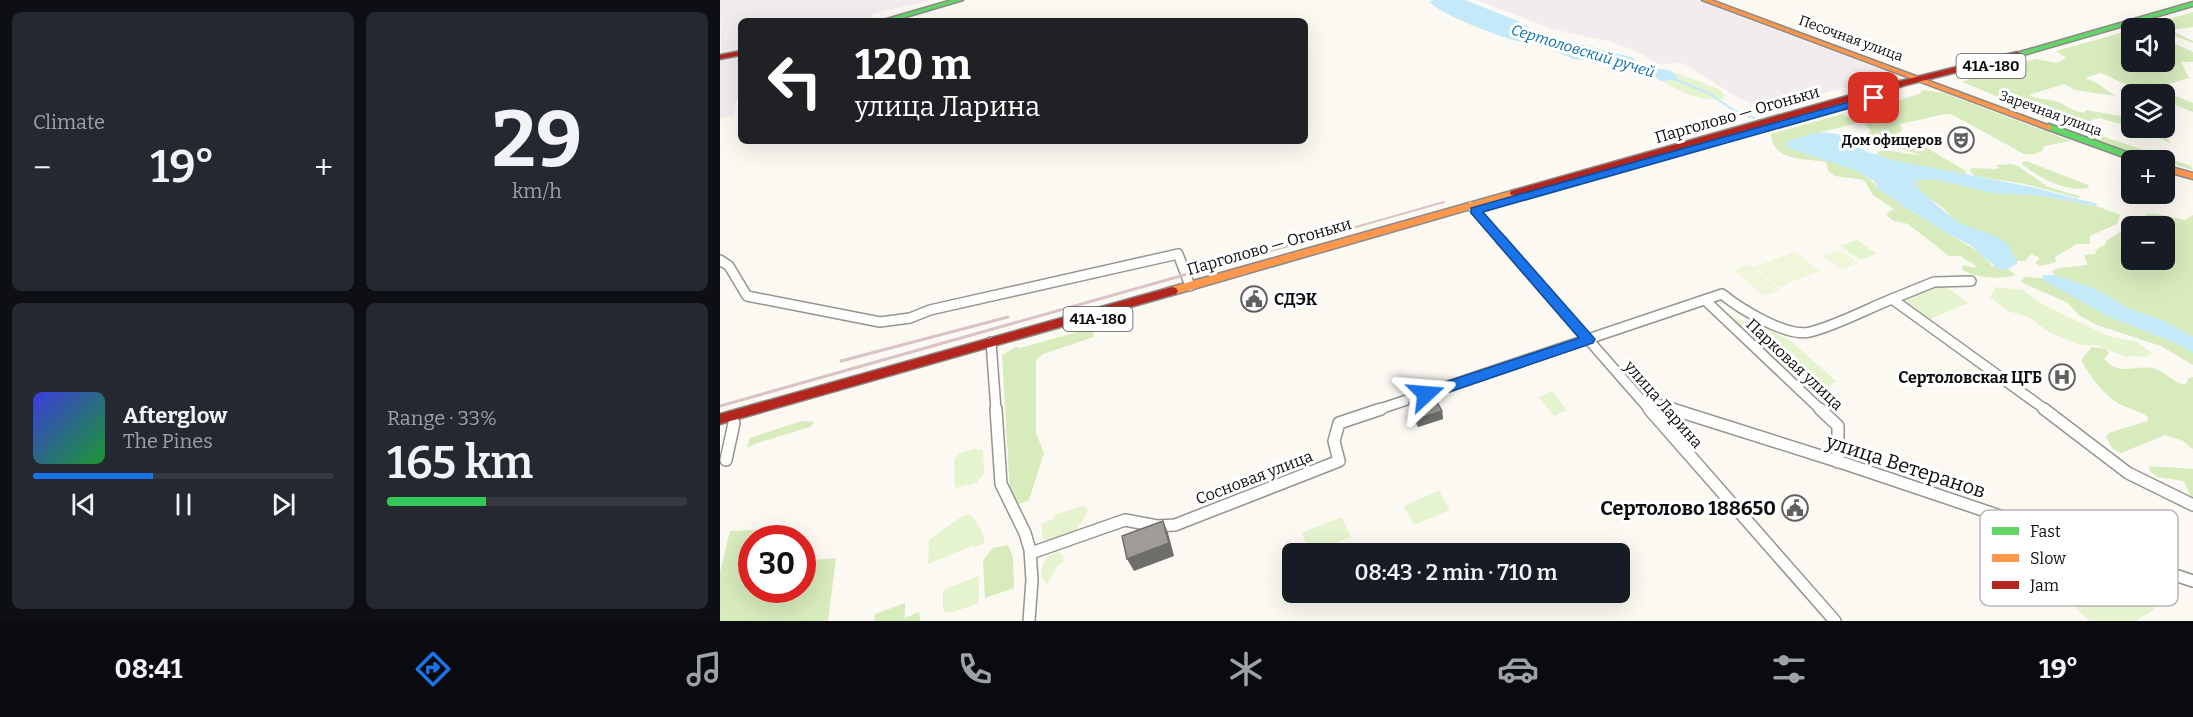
<!DOCTYPE html>
<html lang="en">
<head>
<meta charset="utf-8">
<style>
  body { margin:0; font-family:Bitter,serif; background:#242831; color:#f1f3f6; height:100vh; display:flex; flex-direction:column; font-size:22px; white-space:nowrap }
  * { box-sizing:border-box; margin:0 }
  p { font-size:20px; color:#9ea1a6 }
  .icon { flex:none; width:33px; height:33px; fill:none; stroke:currentColor; stroke-width:2; stroke-linecap:round; stroke-linejoin:round }
  .map { position:relative; flex:1; overflow:hidden }
  .panel { display:flex; flex-direction:column; gap:12px; padding:12px; background:#0d0f14; width:720px }
  .panel>* { flex:none }
  .guide { position:absolute; left:18px; top:18px; width:570px; height:126px; border-radius:9px; box-shadow:0 6px 24px #0002; background:#202124; color:#fff; overflow:hidden }
  .tools { position:absolute; left:1401px; top:18px; display:grid; gap:12px }
  .tools a { display:grid; place-items:center; width:54px; height:54px; border-radius:9px; background:#171b24; box-shadow:0 6px 24px #0002; font-size:30px }
  .speed { position:absolute; left:18px; top:525px; display:flex; gap:12px; font-size:30px; font-weight:700; text-align:center }
  .speed>* { display:grid; place-content:center; width:78px; height:78px; border-radius:50%; background:#171b24; box-shadow:0 6px 24px #0002; line-height:1 }
  .speed .limit { border:9px solid #d22; background:#fff; color:#111 }
  .pin { position:absolute; display:grid; place-items:center; width:51px; height:51px; color:#fff; margin:-26px; border-radius:12px; box-shadow:0 3px 9px #0006 }
  .me { position:absolute; width:66px; margin:-33px; rotate:71deg; stroke-linejoin:round; filter:drop-shadow(0 0 4px #0008) }
  .turn { display:flex; align-items:center; gap:21px; height:126px; padding:0 18px; font-size:27px }
  .turn .icon { width:78px; height:78px; stroke-width:2.5 }
  .turn b { display:block; font-size:42px; line-height:51px }
  .big { font-size:45px; font-weight:600; line-height:1.1 }
  .panel .tile { flex:1; display:flex; flex-direction:column; justify-content:center; gap:9px; min-width:0; padding:0 21px; border-radius:9px; background:#242831 }
  .panel .dial { align-items:center; gap:0 }
  .dial b { font-size:78px; line-height:1 }
  .song { display:flex; align-items:center; gap:18px }
  .cover { width:72px; height:72px; border-radius:9px; background:linear-gradient(135deg,hsl(240 70% 55%),hsl(130 70% 35%)) }
  .played { height:6px; border-radius:3px; background:linear-gradient(90deg,#1a73e8 40%,#363941 40%) }
  .keys { display:flex; justify-content:space-around; direction:ltr }
  .heat { display:flex; justify-content:space-between; align-items:center; font-size:33px; direction:ltr }
  .charge { height:9px; border-radius:4px; background:linear-gradient(90deg,#34c759 33%,#363941 0) }
  .panel .tiles { flex:1; display:grid; gap:12px; grid-template-columns:repeat(2,1fr) }
  .trip { position:absolute; left:562px; top:543px; width:348px; height:60px; border-radius:9px; background:#171b24; box-shadow:0 6px 24px #0002; font-weight:600; line-height:60px; text-align:center }
  .tab-bar { display:flex; height:96px; justify-content:space-around; align-items:center; background:#090b0e; color:#9ea1a6 }
  .tab-bar .icon { width:42px; height:42px }
  .tab-bar .on { color:#1a73e8 }
  .tab-bar b { font-size:27px; color:#f1f3f6 }
  main { display:flex; flex:1; min-height:0 }
  .map>svg:first-child { display:block }
  .industrial { fill:#f2ecef }
  .green { fill:#e6f3cf }
  .forest { fill:#d7ebbd; fill-rule:evenodd }
  .pitch { fill:#f0f6da }
  .water { fill:#c4eafa }
  .lines { fill:none; stroke-linecap:round; stroke-linejoin:round }
  .stream { stroke:#c4eafa; stroke-width:2 }
  .street-far2-casing { stroke:#959491; stroke-width:10 }
  .street-far1-casing { stroke:#959491; stroke-width:12 }
  .street-casing { stroke:#959491; stroke-width:14 }
  .fast-casing { stroke:#8b8a87; stroke-width:3 }
  .slow-casing { stroke:#8b8a87; stroke-width:3 }
  .jam-casing { stroke:#8b8a87; stroke-width:3 }
  .street-far2 { stroke:#fefefd; stroke-width:8 }
  .street-far1 { stroke:#fefefd; stroke-width:9 }
  .street { stroke:#fefefd; stroke-width:11 }
  .fast { fill:#63d668; fill-rule:evenodd }
  .slow { fill:#ff974d; fill-rule:evenodd }
  .jam { fill:#b3261e; fill-rule:evenodd }
  .rail-far1 { stroke:#d9c3c4; stroke-width:2 }
  .rail { stroke:#d9c3c4; stroke-width:3 }
  .wall { fill:#898683 }
  .shaded-wall { fill:#6f6d6a }
  .building { fill:#9f9c98; stroke:#6f6d6a; stroke-width:1.5 }
  .route { fill:#1a73e8; stroke:#114b97; stroke-width:1.5 }
  .labels { text-anchor:middle; stroke-width:6; stroke-linejoin:round; paint-order:stroke }
  .far-street-label { font-size:14px; fill:#0e0e0e; stroke:#fff }
  .far-poi-label { font-size:14px; font-weight:bold; fill:#0e0e0e; stroke:#fff; text-anchor:end }
  .far-water-label { font-size:15px; font-style:italic; fill:#096ead; stroke:#fff }
  .shield { fill:#fff; stroke:#565656; stroke-width:1.5 }
  .shield-label { font-size:15px; font-weight:bold; fill:#0e0e0e }
  .street-label { font-size:16px; fill:#0e0e0e; stroke:#fff }
  .poi-label { font-size:16px; font-weight:bold; fill:#0e0e0e; stroke:#fff; text-anchor:start }
  .near-street-label { font-size:20px; fill:#0e0e0e; stroke:#fff }
  .near-poi-label { font-size:20px; font-weight:bold; fill:#0e0e0e; stroke:#fff; text-anchor:end }
  .key { fill:#fff; stroke:#b7b7b7; stroke-width:1.5 }
  .key-label { font-size:16px; fill:#0e0e0e }
</style>
</head>
<body>
<main>
<section class="panel">
<div class="tiles">
<div class="tile"><p>Climate</p>
<div class="heat"><a>−</a><b class="big">19°</b><a>+</a></div>
</div>
<div class="tile dial"><b>29</b><p>km/h</p></div>
<div class="tile">
<div class="song"><i class="cover"></i><div><b>Afterglow</b><p>The Pines</p></div></div>
<div class="played"></div>
<div class="keys"><svg class="icon" aria-label="previous" viewBox="0 0 24 24"><path d="M18 5L8 12l10 7zM5 5v14"/></svg><svg class="icon" aria-label="pause" viewBox="0 0 24 24"><path d="M8 5v14M16 5v14"/></svg><svg class="icon" aria-label="next" viewBox="0 0 24 24"><path d="M6 5l10 7-10 7zM19 5v14"/></svg></div>
</div>
<div class="tile"><p>Range · 33%</p><b class="big">165 km</b><div class="charge"></div></div>
</div>
</section>
<div class="map">
<svg width="1473" height="621" viewBox="0 0 1473 621">
  <rect width="100%" height="100%" fill="#fbf9f2"/>
  <g class="industrial">
    <path d="M0 0H208L209 1 167 10 152 14 153 19 144 21H21V49L1 53Z"/>
    <path d="M757 0H976L1174 74 1047 109 1018 98 963 63 939 64 918 52 888 41 832 29Z"/>
    <path d="M21 55V99L16 100 14 115 0 118V60Z"/>
  </g>
  <g class="green">
    <path d="M949 70 999 89 1005 95 1004 99C981 102 961 93 942 81H950L958 77Z"/>
    <path d="M1137 240 1157 254 1140 260 1120 246Z"/>
    <path d="M1213 287 1228 288 1249 303 1208 320 1182 300Z"/>
    <path d="M1276 287 1303 290 1321 303 1340 313 1391 337 1417 342 1432 353 1426 357 1404 356 1377 345H1359L1330 333 1307 316 1287 311 1270 297Z"/>
    <path d="M1007 316 1041 326 1071 341 1117 382 1091 393Z"/>
    <path d="M832 391 847 410 834 416 819 397Z"/>
    <path d="M254 449 263 450 264 473 256 483 235 488 234 459 239 454Z"/>
    <path d="M719 491 730 510 694 525 684 506Z"/>
    <path d="M364 506 369 510 355 532 330 541 322 538V523L334 519V515Z"/>
    <path d="M250 514 261 529 265 543 255 547 254 545 208 564 209 540 242 516Z"/>
    <path d="M622 517 631 537 590 553 582 533Z"/>
    <path d="M338 552 343 555V562L337 566 328 584 321 577C323 563 323 557 338 552Z"/>
    <path d="M1332 561 1424 589 1435 609 1416 621H1370L1316 573 1321 562Z"/>
    <path d="M259 576V603L233 612H226L223 609V592L228 588Z"/>
  </g>
  <g class="forest">
    <path d="M1473 12V27L1450 30 1473 41V43L1455 36 1445 39 1473 52V62H1461L1469 78 1436 88 1473 103V112L1455 105 1445 107 1444 94C1435 94 1428 91 1419 91 1411 91 1407 93 1399 90L1407 85 1381 73 1365 78 1377 83 1395 96 1355 90 1344 84 1309 95C1318 100 1328 98 1338 102 1348 106 1351 111 1364 113L1366 110 1411 118 1412 128C1430 128 1440 127 1451 143L1427 134 1409 130 1404 125 1379 118 1369 121 1382 132V136L1471 166 1473 170 1381 143 1361 131 1242 82C1255 75 1267 81 1281 78L1274 71 1316 59 1337 63 1346 58 1336 51 1411 30 1412 62H1444V28H1418Z"/>
    <path d="M1203 90 1224 93 1351 141 1324 146 1322 151 1314 154H1304L1231 114H1225L1180 124 1182 131 1174 135 1195 141 1246 171 1245 175 1183 163 1157 155 1158 152 1165 150 1203 156 1145 136 1151 131 1145 124 1149 110 1199 94Z"/>
    <path d="M1122 114 1137 123 1067 141 1066 144C1092 154 1144 165 1159 190 1181 204 1204 220 1227 233 1244 244 1259 249 1272 266L1287 268 1295 275C1277 280 1258 278 1242 270L1243 265 1253 268 1257 266 1240 256H1229L1188 224 1174 221 1167 216 1168 212 1174 209 1153 195 1144 180 1115 176 1108 171 1106 162C1087 158 1053 163 1051 134Z"/>
    <path d="M1306 161 1368 185 1369 188C1344 192 1322 179 1303 165L1302 163Z"/>
    <path d="M1292 164 1298 166 1328 187 1360 196 1358 198 1305 184 1255 176 1250 171 1252 168 1276 169 1279 168 1276 165Z"/>
    <path d="M1213 179 1273 193 1321 196 1376 206 1400 215 1397 224 1370 236V244H1357L1335 257 1336 262 1321 266 1315 263 1320 258 1311 254 1305 261H1297L1291 253 1235 221 1222 207 1201 193 1195 184 1199 180Z"/>
    <path d="M1428 214H1437L1465 220 1473 215V337L1444 321 1410 309 1373 288 1334 275 1332 271 1340 268 1368 265 1364 255 1376 254 1375 250 1385 245 1386 241ZM1412 226H1444V260H1412Z"/>
    <path d="M1304 277 1322 278 1392 318 1460 345 1473 353V365L1441 346 1377 325 1360 316 1348 303 1301 282Z"/>
    <path d="M372 328 374 337 323 354 316 360V433L324 453 309 500 299 504 290 493 282 355 296 347 300 348Z"/>
    <path d="M1372 347 1386 349 1389 353 1384 359C1401 378 1416 363 1435 369 1446 372 1453 383 1465 385L1469 378 1473 377V449L1463 441 1445 435 1401 453 1393 449 1386 437 1389 433 1427 421 1428 417C1417 409 1408 409 1398 403 1383 394 1369 375 1361 360Z"/>
    <path d="M82 421 95 422 90 427 37 443 27 448 30 438Z"/>
    <path d="M1429 466 1473 469V499L1471 498 1464 481 1437 477 1430 471Z"/>
    <path d="M52 529 55 538H32V590H82L83 561 116 558 108 621H0V572L10 531Z"/>
    <path d="M288 545 293 557 294 588 265 598 263 560 273 548Z"/>
    <path d="M185 603V618L199 612 200 621H154L155 614Z"/>
  </g>
  <g class="pitch">
    <path d="M1120 250H1121L1138 263 1121 269 1103 256Z"/>
    <path d="M1075 252 1100 271 1059 287 1034 267Z"/>
    <path d="M1029 264 1060 290 1044 296 1014 270Z"/>
  </g>
  <g class="water">
    <path d="M714 0H745L798 21 818 33 914 58 918 66 949 70 958 77 957 80 942 81 913 67 908 68 892 63 853 59 823 46 825 42C816 40 807 43 797 41 781 37 718 14 710 2Z"/>
    <path d="M1098 132 1118 134 1145 151 1173 160 1316 188 1378 204 1376 206 1321 196 1273 193 1213 179 1199 180 1195 184C1198 190 1235 221 1241 224 1256 230 1272 232 1285 242 1291 247 1292 255 1297 261V264L1285 270 1278 269 1250 245 1228 234 1190 210 1159 190 1154 181 1137 171 1068 148 1066 144 1067 141Z"/>
    <path d="M1323 275H1334L1373 288 1410 309 1444 321 1473 337V353L1460 345 1392 318 1326 282 1322 278Z"/>
  </g>
  <g class="lines">
    <path class="stream" d="M954 79 989 93 1013 110 1034 118"/>
    <g class="street-far2-casing">
      <path id="street-far2" d="M751 206 782 242"/>
    </g>
    <g class="street-far1-casing">
      <g id="street-far1">
        <path d="M781 240 930 410"/>
        <path d="M0 260 9 266 27 296 160 322 190 318 210 310 458 254 470 286"/>
        <path d="M1172 299 1214 282 1251 281"/>
        <path d="M985 300 1101 410"/>
        <path d="M271 342 276 410"/>
        <path d="M921 399 957 410"/>
        <path d="M657 410 1002 294C1019 308 1067 338 1090 332 1115 326 1147 309 1172 299L1326 410"/>
      </g>
    </g>
    <g class="street-casing">
      <g id="street">
        <path d="M276 409 281 484 305 533 310 550 312 580 309 621"/>
        <path d="M929 409 1115 621"/>
        <path d="M952 409 1126 464 1473 581"/>
        <path d="M1100 409 1118 426V462"/>
        <path d="M1324 409 1408 473 1473 505"/>
        <path d="M6 460 14 423"/>
        <path d="M311 553 405 520 437 526 455 525 619 461 614 441 619 423 661 409"/>
      </g>
    </g>
    <g class="fast-casing">
      <g id="fast">
        <path d="M232 0H243L172 21H160Z"/>
        <path d="M1473 2V6L1300 56 1293 54Z"/>
        <path d="M1329 124 1423 158 1425 160H1412L1326 129V125Z"/>
      </g>
    </g>
    <g class="slow-casing">
      <g id="slow">
        <path d="M982 0H991L1333 127 1329 130 1326 129Z"/>
        <path d="M1444 165 1473 173V179L1444 171Z"/>
        <path d="M795 190 799 191V195L456 294H448L446 291 448 288Z"/>
      </g>
    </g>
    <g class="jam-casing">
      <g id="jam">
        <path d="M21 51V55L0 59V55Z"/>
        <path d="M1297 52 1301 54 1300 56 1186 85 799 195H791L790 193 791 191 1180 81Z"/>
        <path d="M452 287 456 288 458 291 456 294 0 424V414Z"/>
      </g>
    </g>
    <use href="#street-far2" class="street-far2"/>
    <use href="#street-far1" class="street-far1"/>
    <use href="#street" class="street"/>
    <use href="#fast" class="fast"/>
    <use href="#slow" class="slow"/>
    <use href="#jam" class="jam"/>
    <path class="rail-far1" d="M583 242 724 202"/>
    <g class="rail">
      <path d="M121 361 288 317"/>
      <path d="M0 406 588 240"/>
    </g>
  </g>
  <path class="wall" d="M689 403 722 411 723 419 698 427 689 411Z"/>
  <g class="shaded-wall">
    <path d="M722 411 723 419 698 427V419Z"/>
    <path d="M443 521 448 533 454 556 414 571 407 559Z"/>
  </g>
  <g class="building">
    <path d="M713 395 722 411 698 419 689 403Z"/>
    <path d="M443 521 449 543 407 559 402 536Z"/>
  </g>
  <path class="route" d="M1154 95 1159 98 1158 100 763 212 875 339 873 343 712 398H701L699 394 701 390 859 338 751 213V208Z"/>
  <defs>
    <g id="theatre-ring" transform="scale(1.35)"><circle r="9.5" fill="#fff" stroke="#61605e" stroke-width="1.5"/><path d="M-5-5.5Q0-4 5-5.5V0Q5 5 0 6Q-5 5-5 0ZM-3.3-2.5H-1v1.5H-3.3ZM1-2.5H3.3v1.5H1ZM-2.8 1Q0 5.5 2.8 1Z" fill="#61605e"/></g>
    <g id="civic-ring" transform="scale(1.35)"><circle r="9.5" fill="#fff" stroke="#61605e" stroke-width="1.5"/><path d="M-.6-6.5H3V-4.5H.6V-3L4-1V1h2V6H-6V1h2V-1L-.6-3ZM-1.2 2.5V6h2.4V2.5Z" fill="#61605e"/></g>
    <g id="hospital-ring" transform="scale(1.35)"><circle r="9.5" fill="#fff" stroke="#61605e" stroke-width="1.5"/><path d="M-5-5h3v3.5h4V-5h3V5h-3V1.5h-4V5h-3Z" fill="#61605e"/></g>
  </defs>
  <g fill-rule="evenodd">
    <use href="#theatre-ring" x="1241" y="140"/>
    <use href="#civic-ring" x="534" y="299"/>
    <use href="#hospital-ring" x="1342" y="377"/>
    <use href="#civic-ring" x="1075" y="508"/>
  </g>
  <g class="labels">
    <g class="far-street-label">
      <text transform="translate(1131 38) rotate(20)" y="5">Песочная улица</text>
      <text transform="translate(1331 113) rotate(20)" y="5">Заречная улица</text>
    </g>
    <g class="far-poi-label">
      <text x="1222" y="145">Дом офицеров</text>
    </g>
    <g class="far-water-label">
      <text transform="translate(863 51) rotate(17)" y="5">Сертоловский ручей</text>
    </g>
    <g class="shield">
      <rect x="1236.5" y="54" width="69" height="24" rx="4.5"/>
      <rect x="343.5" y="307" width="69" height="24" rx="4.5"/>
    </g>
    <g class="shield-label">
      <text x="1271" y="71">41А-180</text>
      <text x="378" y="324">41А-180</text>
    </g>
    <g class="street-label">
      <text transform="translate(1017 114) rotate(-16)" y="6">Парголово — Огоньки</text>
      <text transform="translate(549 246) rotate(-16)" y="6">Парголово — Огоньки</text>
      <text transform="translate(1075 364) rotate(43)" y="6">Парковая улица</text>
      <text transform="translate(944 404) rotate(49)" y="6">улица Ларина</text>
      <text transform="translate(534 477) rotate(-21)" y="6">Сосновая улица</text>
    </g>
    <g class="poi-label">
      <text x="554" y="305">СДЭК</text>
      <text x="1322" y="383" text-anchor="end">Сертоловская ЦГБ</text>
    </g>
    <g class="near-street-label">
      <text transform="translate(1186 466) rotate(18)" y="7">улица Ветеранов</text>
    </g>
    <g class="near-poi-label">
      <text x="1056" y="515">Сертолово 188650</text>
    </g>
  </g>
  <rect x="1260" y="510" width="198" height="96" rx="9" class="key"/>
  <rect x="1272" y="527" width="27" height="8" fill="#63d668"/>
  <rect x="1272" y="554" width="27" height="8" fill="#ff974d"/>
  <rect x="1272" y="581" width="27" height="8" fill="#b3261e"/>
  <g class="key-label">
    <text x="1310" y="537">Fast</text>
    <text x="1310" y="564">Slow</text>
    <text x="1310" y="591">Jam</text>
  </g>
</svg>
<div class="tools">
<a><svg class="icon" aria-label="sound" viewBox="0 0 24 24"><path d="M4 9h4l5-4v14l-5-4H4zM17 9q2 3 0 6"/></svg></a>
<a><svg class="icon" aria-label="layers" viewBox="0 0 24 24"><path d="M12 4l9 5-9 5-9-5zM3 14l9 5 9-5"/></svg></a>
<a>+</a>
<a>−</a>
</div>
<div class="speed"><div class="limit">30</div></div>
<div class="pin" style="left:1154px;top:98px;background:#d93025"><svg class="icon" aria-label="arrive" viewBox="0 0 24 24"><path d="M6 21V4h12l-3 4 3 4H6"/></svg></div>
<svg class="me" style="left:706px;top:394px" viewBox="-20 -20 40 40"><path d="M0-17L14 15 0 8-14 15z" fill="#1a73e8" stroke="#fff" stroke-width="4"/></svg>
<div class="trip">08:43 · 2 min · 710 m</div>
<div class="guide">
<div class="turn"><svg class="icon" aria-label="left" viewBox="0 0 24 24"><path d="M17 20v-9H6M10 6l-5 5 5 5"/></svg><div><b>120 m</b>улица Ларина</div></div>
</div>
</div>
</main>
<nav class="tab-bar">
<b>08:41</b>
<svg class="icon on" aria-label="directions" viewBox="0 0 24 24"><path d="M12 3l9 9-9 9-9-9zM9 14v-3h6M13 9l2 2-2 2"/></svg>
<svg class="icon" aria-label="music" viewBox="0 0 24 24"><path d="M9 18V5l10-2v13"/><circle cx="6" cy="18" r="3"/><circle cx="16" cy="16" r="3"/></svg>
<svg class="icon" aria-label="phone" viewBox="0 0 24 24"><path d="M5 4h4l2 5-3 2q2 4 5 5l2-3 5 2v4C11 20 4 13 5 4z"/></svg>
<svg class="icon" aria-label="climate" viewBox="0 0 24 24"><path d="M12 3v18M4 7l16 10M4 17L20 7"/></svg>
<svg class="icon" aria-label="car" viewBox="0 0 24 24"><path d="M5 17H2v-5l4-1 3-4h7l3 4 3 1v5h-3M9 17h6M6 11h13"/><circle cx="7" cy="17" r="2"/><circle cx="17" cy="17" r="2"/></svg>
<svg class="icon" aria-label="filters" viewBox="0 0 24 24"><path d="M4 7h16M4 17h16"/><circle cx="9" cy="7" r="2"/><circle cx="15" cy="17" r="2"/></svg>
<b>19°</b>
</nav>
</body>
</html>
